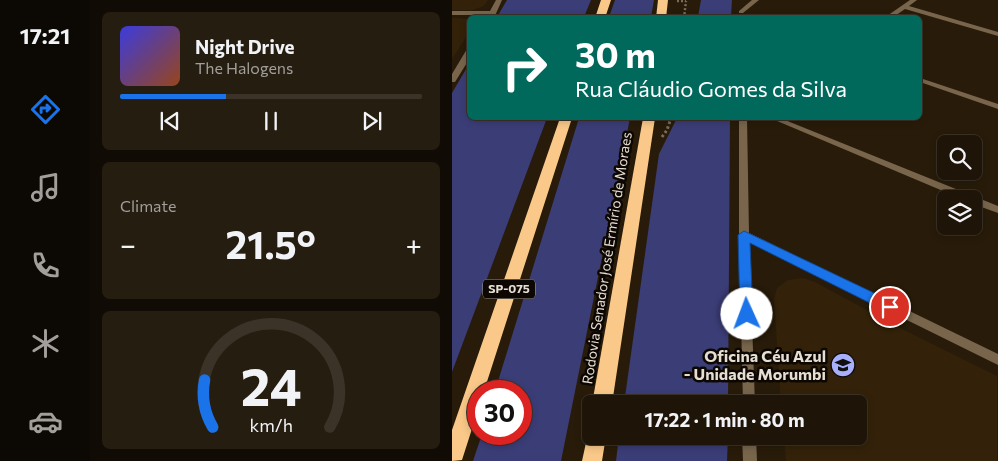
<!DOCTYPE html>
<html lang="en">
<head>
<meta charset="utf-8">
<style>
  body { margin:0; font-family:Commissioner,sans-serif; background:#261d11; color:#f1f3f6; height:100vh; display:flex; flex-direction:column; font-size:19px; white-space:nowrap }
  * { box-sizing:border-box; margin:0 }
  p { font-size:16px; color:#a19e9b }
  .icon { flex:none; width:28px; height:28px; fill:none; stroke:currentColor; stroke-width:2; stroke-linecap:round; stroke-linejoin:round }
  .map { position:relative; flex:1; overflow:hidden }
  .drawer { display:flex; flex-direction:column; gap:12px; padding:12px; background:#100b04; width:362px }
  .drawer>* { flex:none }
  .guide { position:absolute; left:15px; top:15px; width:455px; height:105px; border-radius:8px; box-shadow:0 2px 8px #0003,0 0 0 1px #3c3328; background:#00695c; color:#fff; overflow:hidden }
  .buttons { position:absolute; left:485px; top:135px; display:grid; gap:10px }
  .buttons a { display:grid; place-items:center; width:45px; height:45px; border-radius:8px; background:#1e1407; box-shadow:0 2px 8px #0003,0 0 0 1px #3c3328; font-size:25px }
  .speed { position:absolute; left:15px; top:380px; display:flex; gap:10px; font-size:25px; font-weight:700; text-align:center }
  .speed>* { display:grid; place-content:center; width:65px; height:65px; border-radius:50%; background:#1e1407; box-shadow:0 2px 8px #0003,0 0 0 1px #3c3328; line-height:1 }
  .speed .limit { border:8px solid #d22; background:#fff; color:#111 }
  .pin { position:absolute; display:grid; place-items:center; width:42px; height:42px; color:#fff; margin:-21px; border:2px solid #fff; border-radius:50%; box-shadow:0 1px 5px #0007 }
  .me { position:absolute; width:55px; margin:-28px; rotate:358deg; stroke-linejoin:round; filter:drop-shadow(0 0 4px #0008) }
  .turn { display:flex; align-items:center; gap:18px; height:105px; padding:0 25px; font-size:22px }
  .turn .icon { width:65px; height:65px; stroke-width:2.5 }
  .turn b { display:block; font-size:35px; line-height:42px }
  .big { font-size:38px; font-weight:700; line-height:1.1 }
  .drawer .tile { flex:1; display:flex; flex-direction:column; justify-content:center; gap:8px; min-width:0; padding:0 18px; border-radius:8px; background:#261d11 }
  .drawer .dial { align-items:center; gap:0 }
  .dial svg { height:130px; overflow:visible; fill:none; stroke:#3c3328; stroke-width:7; stroke-linecap:round; text-anchor:middle }
  .dial text { fill:#f1f3f6; stroke:none }
  .song { display:flex; align-items:center; gap:15px }
  .cover { width:60px; height:60px; border-radius:8px; background:linear-gradient(135deg,hsl(240 70% 55%),hsl(20 70% 35%)) }
  .played { height:5px; border-radius:2px; background:linear-gradient(90deg,#1a73e8 35%,#3c3328 35%) }
  .keys { display:flex; justify-content:space-around; direction:ltr }
  .heat { display:flex; justify-content:space-between; align-items:center; font-size:28px; direction:ltr }
  .trip { position:absolute; left:130px; top:395px; width:285px; height:50px; border-radius:8px; background:#1e1407; box-shadow:0 2px 8px #0003,0 0 0 1px #3c3328; font-weight:700; line-height:50px; text-align:center }
  main { display:flex; flex:1; min-height:0 }
  .menu { display:flex; flex-direction:column; width:90px; justify-content:space-around; align-items:center; background:#0c0803; color:#a19e9b }
  .menu .icon { width:35px; height:35px }
  .menu .on { color:#1a73e8 }
  .menu b { font-size:22px; color:#f1f3f6 }
  .map>svg:first-child { display:block }
  .built { fill:#332209 }
  .green { fill:#3b3d77 }
  .lines { fill:none; stroke-linecap:round; stroke-linejoin:round }
  .path-far1 { stroke:#786c5d; stroke-width:2.5; stroke-dasharray:2 2; stroke-linecap:butt }
  .path { stroke:#786c5d; stroke-width:3; stroke-dasharray:2.5 2.5; stroke-linecap:butt }
  .street { fill:#78654c; fill-rule:evenodd }
  .highway { fill:#fac989; fill-rule:evenodd }
  .route { fill:#1a73e8; stroke:#114b97 }
  .labels { text-anchor:middle; stroke-width:5; stroke-linejoin:round; paint-order:stroke }
  .shield { fill:#0c0702; stroke:#a59e94; stroke-width:1 }
  .shield-label { font-size:12px; font-weight:bold; fill:#e7ded3 }
  .street-label { font-size:14px; fill:#e7ded3; stroke:#0c0702 }
  .near-poi-label { font-size:16px; font-weight:bold; fill:#e7ded3; stroke:#0c0702; text-anchor:end }
</style>
</head>
<body>
<main>
<nav class="menu">
<b>17:21</b>
<svg class="icon on" aria-label="directions" viewBox="0 0 24 24"><path d="M12 3l9 9-9 9-9-9zM9 14v-3h6M13 9l2 2-2 2"/></svg>
<svg class="icon" aria-label="music" viewBox="0 0 24 24"><path d="M9 18V5l10-2v13"/><circle cx="6" cy="18" r="3"/><circle cx="16" cy="16" r="3"/></svg>
<svg class="icon" aria-label="phone" viewBox="0 0 24 24"><path d="M5 4h4l2 5-3 2q2 4 5 5l2-3 5 2v4C11 20 4 13 5 4z"/></svg>
<svg class="icon" aria-label="climate" viewBox="0 0 24 24"><path d="M12 3v18M4 7l16 10M4 17L20 7"/></svg>
<svg class="icon" aria-label="car" viewBox="0 0 24 24"><path d="M5 17H2v-5l4-1 3-4h7l3 4 3 1v5h-3M9 17h6M6 11h13"/><circle cx="7" cy="17" r="2"/><circle cx="17" cy="17" r="2"/></svg>
</nav>
<section class="drawer">
<div class="tile">
<div class="song"><i class="cover"></i><div><b>Night Drive</b><p>The Halogens</p></div></div>
<div class="played"></div>
<div class="keys"><svg class="icon" aria-label="previous" viewBox="0 0 24 24"><path d="M18 5L8 12l10 7zM5 5v14"/></svg><svg class="icon" aria-label="pause" viewBox="0 0 24 24"><path d="M8 5v14M16 5v14"/></svg><svg class="icon" aria-label="next" viewBox="0 0 24 24"><path d="M6 5l10 7-10 7zM19 5v14"/></svg></div>
</div>
<div class="tile"><p>Climate</p>
<div class="heat"><a>−</a><b class="big">21.5°</b><a>+</a></div>
</div>
<div class="tile dial"><svg viewBox="0 0 100 80">
<path d="M14 69A42 42 0 1 1 86 69"/>
<path d="M14 69A42 42 0 0 1 9 40" stroke="#1a73e8"/>
<text x="50" y="56" font-size="32" font-weight="700">24</text>
<text x="50" y="72" font-size="11">km/h</text>
</svg></div>
</section>
<div class="map">
<svg width="546" height="461" viewBox="0 0 546 461">
  <rect width="100%" height="100%" fill="#281b09"/>
  <g class="built">
    <path d="M0 0H36L32 6 21 10H0Z"/>
    <path d="M0 18 17 19 18 31 0 59Z"/>
    <path d="M351 278 363 282 446 327 545 376V461H334L332 436H406V404H329L322 299 325 288 336 280Z"/>
  </g>
  <g class="green">
    <path d="M55 0H139L132 17H45Z"/>
    <path d="M163 0H202L199 17H157Z"/>
    <path d="M249 0H280L279 17H246Z"/>
    <path d="M17 64 18 118H95L0 372V93Z"/>
    <path d="M127 118H178L109 461H21L30 434H69V391H43Z"/>
    <path d="M225 118H278L276 404H172L207 154Z"/>
    <path d="M167 436H276L275 461H164Z"/>
  </g>
  <g class="lines">
    <g class="path-far1">
      <path d="M225 1H234"/>
      <path d="M232 18 234 1"/>
    </g>
    <path class="path" d="M210 137 215 130 219 118"/>
    <g class="street">
      <path d="M44 0H50L42 18H35L36 15H0V11H38Z"/>
      <path d="M300 0H307L291 13H287V11Z"/>
      <path d="M458 0H465L457 6 546 32V36L453 9 440 18H432Z"/>
      <path d="M15 49H18V58L3 82H0V74Z"/>
      <path d="M468 78 546 104V109L468 82Z"/>
      <path d="M287 118H295L297 233 546 354V365L297 242 303 404H291L287 235Z"/>
      <path d="M318 118H328L546 206V213L521 204V199H510Z"/>
      <path d="M290 436H304L305 461H291Z"/>
    </g>
    <g class="highway">
      <path d="M149 0H159L153 18H143Z"/>
      <path d="M206 0H216L214 18H204Z"/>
      <path d="M108 118H120L32 391H26V410L10 460 0 461V430Z"/>
      <path d="M191 118H203L160 404H140Z"/>
      <path d="M137 429H139V436H154L150 461H130Z"/>
    </g>
  </g>
  <path class="route" d="M292 231 443 303 445 307 443 311H434L298 243 301 314 299 317 295 319 290 317 288 314 286 235Z"/>
  <defs>
    <g id="school-disc" transform="scale(1.25)"><circle r="9.5" fill="#a8b0fc" stroke="#0c0702"/><path d="M0-5L7-2L0 1L-7-2ZM-4 1L0 2.5L4 1V4Q0 6-4 4Z" fill="#111"/></g>
  </defs>
  <g fill-rule="evenodd">
    <use href="#school-disc" x="391" y="365"/>
  </g>
  <g class="labels">
    <rect class="shield" x="31" y="279.5" width="52" height="19" rx="4"/>
    <g class="shield-label">
      <text x="57" y="293">SP-075</text>
    </g>
    <g class="street-label">
      <text transform="translate(155 258) rotate(-81)" y="5">Rodovia Senador José Ermírio de Moraes</text>
    </g>
    <g class="near-poi-label">
      <text x="374" y="362">Oficina Céu Azul<tspan x="374" dy="18">- Unidade Morumbi</tspan></text>
    </g>
  </g>
</svg>
<div class="buttons">
<a><svg class="icon" aria-label="search" viewBox="0 0 24 24"><circle cx="10" cy="10" r="6"/><path d="M15 15l6 6"/></svg></a>
<a><svg class="icon" aria-label="layers" viewBox="0 0 24 24"><path d="M12 4l9 5-9 5-9-5zM3 14l9 5 9-5"/></svg></a>
</div>
<div class="speed"><div class="limit">30</div></div>
<div class="pin" style="left:438px;top:307px;background:#d93025"><svg class="icon" aria-label="arrive" viewBox="0 0 24 24"><path d="M6 21V4h12l-3 4 3 4H6"/></svg></div>
<svg class="me" style="left:295px;top:314px" viewBox="-20 -20 40 40"><circle r="19" fill="#fff"/><path d="M0-13L10 11 0 6-10 11z" fill="#1a73e8"/></svg>
<div class="trip">17:22 · 1 min · 80 m</div>
<div class="guide">
<div class="turn"><svg class="icon" aria-label="right" viewBox="0 0 24 24"><path d="M7 20v-9h11M14 6l5 5-5 5"/></svg><div><b>30 m</b>Rua Cláudio Gomes da Silva</div></div>
</div>
</div>
</main>
</body>
</html>
